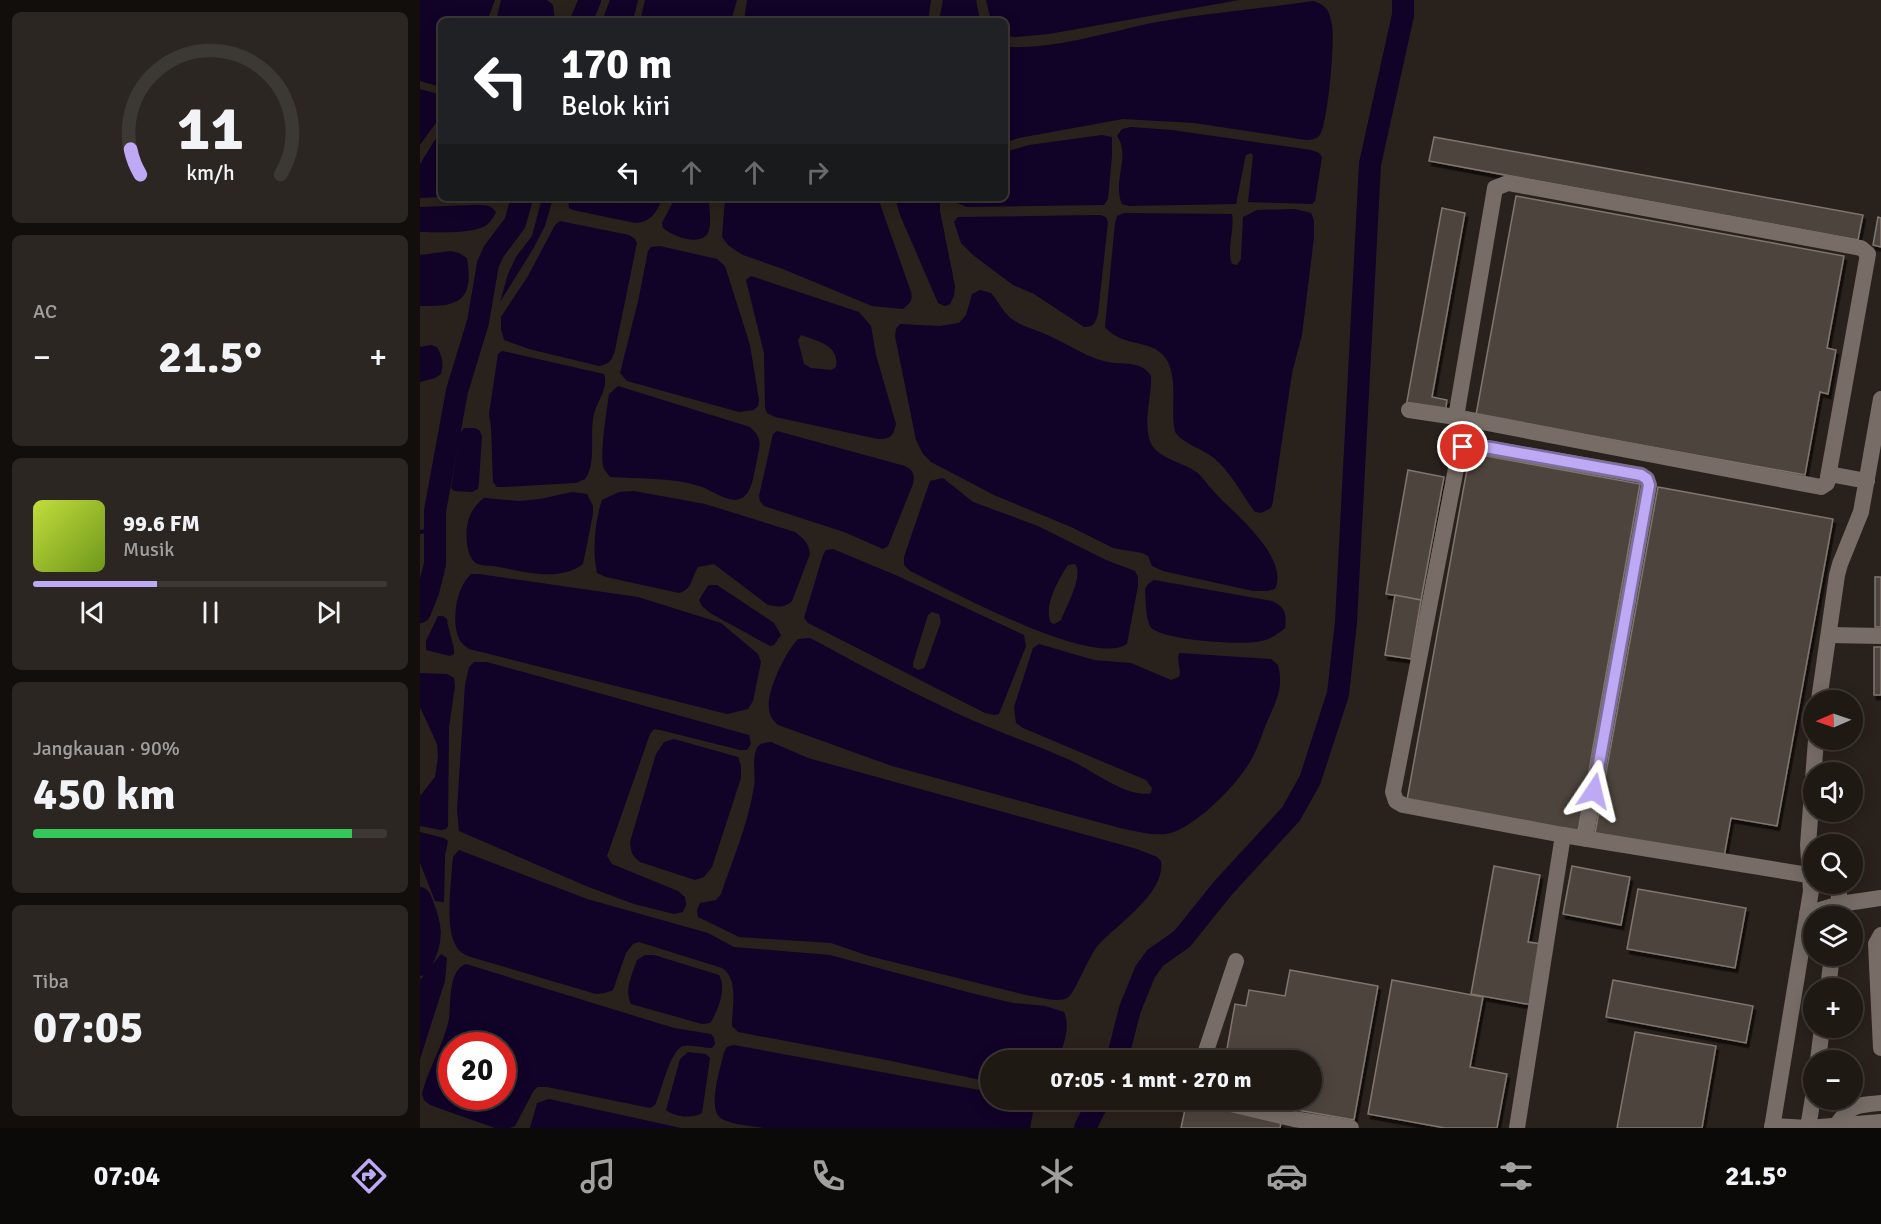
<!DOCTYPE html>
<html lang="id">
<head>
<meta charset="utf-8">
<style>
  body { margin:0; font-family:Signika,sans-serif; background:#2c2622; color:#f1f3f6; height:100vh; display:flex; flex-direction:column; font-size:22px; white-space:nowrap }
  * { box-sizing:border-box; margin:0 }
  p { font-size:20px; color:#a1a0a0 }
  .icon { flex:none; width:33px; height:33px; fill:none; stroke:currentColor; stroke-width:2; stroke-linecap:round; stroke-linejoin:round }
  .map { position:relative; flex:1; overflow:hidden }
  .sheet { display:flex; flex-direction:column; gap:12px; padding:12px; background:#110e0b; width:420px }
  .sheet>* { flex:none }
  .hud { position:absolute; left:18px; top:18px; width:570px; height:183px; border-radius:9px; box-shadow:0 3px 15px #0003,0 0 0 2px #3c3834; background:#202124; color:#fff; overflow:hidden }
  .needle { width:39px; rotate:268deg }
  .fabs { position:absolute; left:1383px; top:690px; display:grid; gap:12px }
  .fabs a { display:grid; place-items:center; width:60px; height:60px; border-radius:50%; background:#1f1914; box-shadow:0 3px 15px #0003,0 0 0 2px #3c3834; font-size:30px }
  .speed { position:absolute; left:18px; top:1032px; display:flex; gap:12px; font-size:30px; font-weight:700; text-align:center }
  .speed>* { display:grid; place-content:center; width:78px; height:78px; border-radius:50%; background:#1f1914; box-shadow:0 3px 15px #0003,0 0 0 2px #3c3834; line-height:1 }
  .speed .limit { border:9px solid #d22; background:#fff; color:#111 }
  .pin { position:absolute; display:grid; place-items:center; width:51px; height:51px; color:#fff; margin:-26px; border:3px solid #fff; border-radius:50%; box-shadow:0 2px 6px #0007 }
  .me { position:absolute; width:66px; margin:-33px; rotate:10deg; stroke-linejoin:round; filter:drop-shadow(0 0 4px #0008) }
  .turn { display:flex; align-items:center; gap:21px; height:126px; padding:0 24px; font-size:27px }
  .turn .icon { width:78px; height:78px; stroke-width:2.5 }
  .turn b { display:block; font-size:42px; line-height:51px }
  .lanes { display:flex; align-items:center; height:57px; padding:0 24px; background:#0003; justify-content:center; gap:30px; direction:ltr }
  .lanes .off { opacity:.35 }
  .big { font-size:45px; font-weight:700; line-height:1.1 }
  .sheet .card { flex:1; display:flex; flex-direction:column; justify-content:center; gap:9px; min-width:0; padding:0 21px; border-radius:9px; background:#2c2622 }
  .sheet .dial { align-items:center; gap:0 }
  .dial svg { height:156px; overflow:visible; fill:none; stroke:#3c3834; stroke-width:7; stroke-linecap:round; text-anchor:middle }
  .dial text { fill:#f1f3f6; stroke:none }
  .song { display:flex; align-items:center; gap:18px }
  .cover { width:72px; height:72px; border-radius:9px; background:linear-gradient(135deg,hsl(70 70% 55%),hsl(80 70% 35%)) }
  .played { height:6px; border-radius:3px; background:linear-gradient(90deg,#bea9f4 35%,#3c3834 35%) }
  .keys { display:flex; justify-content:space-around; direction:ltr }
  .heat { display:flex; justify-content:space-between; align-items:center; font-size:33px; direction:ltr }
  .charge { height:9px; border-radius:4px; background:linear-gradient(90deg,#34c759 90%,#3c3834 0) }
  .trip { position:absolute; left:560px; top:1050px; width:342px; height:60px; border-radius:30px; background:#1f1914; box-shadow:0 3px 15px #0003,0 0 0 2px #3c3834; font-weight:700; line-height:60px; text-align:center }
  .dock { display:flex; height:96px; justify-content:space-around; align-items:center; background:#0c0a08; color:#a1a0a0 }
  .dock .icon { width:42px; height:42px }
  .dock .selected { color:#bea9f4 }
  .dock b { font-size:27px; color:#f1f3f6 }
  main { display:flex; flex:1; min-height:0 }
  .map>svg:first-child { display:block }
  .water { fill:#110228; fill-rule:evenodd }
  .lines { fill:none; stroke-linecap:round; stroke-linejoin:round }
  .stream { stroke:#110228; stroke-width:4 }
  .river { stroke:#110228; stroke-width:22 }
  .building { fill:#4e453d; stroke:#80766e; stroke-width:1.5; filter:url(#shadow) }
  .minor { stroke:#776d66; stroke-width:16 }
  .route-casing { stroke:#7c6e9f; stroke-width:15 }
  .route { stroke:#bea9f4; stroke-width:10 }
</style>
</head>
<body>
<main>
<section class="sheet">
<div class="card dial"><svg viewBox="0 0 100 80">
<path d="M14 69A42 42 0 1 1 86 69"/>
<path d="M14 69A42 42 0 0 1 9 56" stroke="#bea9f4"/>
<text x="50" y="56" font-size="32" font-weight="700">11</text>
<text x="50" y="72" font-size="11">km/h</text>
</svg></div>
<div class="card"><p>AC</p>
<div class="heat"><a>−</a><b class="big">21.5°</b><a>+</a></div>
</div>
<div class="card">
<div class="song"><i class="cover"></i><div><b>99.6 FM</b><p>Musik</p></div></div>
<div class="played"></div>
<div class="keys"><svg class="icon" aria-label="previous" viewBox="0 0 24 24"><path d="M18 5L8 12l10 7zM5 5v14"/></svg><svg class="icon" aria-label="pause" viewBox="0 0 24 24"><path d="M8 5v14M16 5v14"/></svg><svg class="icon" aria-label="next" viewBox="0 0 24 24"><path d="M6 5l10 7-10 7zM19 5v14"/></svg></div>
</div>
<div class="card"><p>Jangkauan · 90%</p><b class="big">450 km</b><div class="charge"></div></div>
<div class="card"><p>Tiba</p><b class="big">07:05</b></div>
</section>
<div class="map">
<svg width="1461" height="1128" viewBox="0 0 1461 1128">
  <defs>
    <filter id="shadow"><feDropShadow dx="2.5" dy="4.5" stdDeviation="0" flood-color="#0009"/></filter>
  </defs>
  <rect width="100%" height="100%" fill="#29211b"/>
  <g class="water">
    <path d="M0 0H75L67 21H21V87L0 81Z"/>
    <path d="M81 0H127L133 5 135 21H76Z"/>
    <path d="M190 0H218L213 21H182Z"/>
    <path d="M225 0H317L311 21H220Z"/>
    <path d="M327 0H511L508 21H324Z"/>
    <path d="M523 0H556L560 21H519Z"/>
    <path d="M566 0H819L629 34 595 37 585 36V21H571Z"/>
    <path d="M893 1C899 3 904 5 908 11 910 15 911 21 912 25 915 38 908 128 899 136 896 139 890 140 886 140L774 123 703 119 599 138 585 143V49L587 47C638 49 687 32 737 22 788 13 841 9 893 1Z"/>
    <path d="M0 89 21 95V116L0 145Z"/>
    <path d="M711 127 752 130 891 150 899 153 902 157 895 201 892 204 828 202 833 156 831 153 826 155 825 159 816 204 709 206 702 204C692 183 711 155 697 136L702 129Z"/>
    <path d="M21 130V197L0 198V164Z"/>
    <path d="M682 135 692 137V156L688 199 684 205 547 207 534 202V198H585V152L609 145Z"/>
    <path d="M122 198H133L125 226 113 249 80 302 88 274 96 257 112 236Z"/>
    <path d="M148 198H243C236 212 232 222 215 223L153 210 149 208Z"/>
    <path d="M255 198H289C289 208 292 224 288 233 280 247 252 236 243 228L242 223Z"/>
    <path d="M305 198H458L491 292C493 301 490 303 483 309L452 306 363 269 323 255 315 250 308 245 302 237Z"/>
    <path d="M475 198H520V211L535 286 534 296 530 304 525 306 518 303 480 215Z"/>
    <path d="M54 205C63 205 71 204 76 212 74 216 71 221 68 224 54 235 17 232 0 232V207Z"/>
    <path d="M875 209 891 213 894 220V237L882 335 872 373 853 501 851 508 841 513 835 512C822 495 811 472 794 458 781 448 765 445 755 432 750 409 758 384 748 362 735 337 703 349 685 327L695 223 697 216 704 213 812 214C815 231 806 249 812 264L817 265 821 259 823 217 837 210Z"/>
    <path d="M680 215 686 217 688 222 678 314C675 323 674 327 664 327L614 294 593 285 553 255 541 243 534 222 538 217Z"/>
    <path d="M140 221 209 235 215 239 217 243 195 350C192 360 190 364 179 366L109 349 84 340 81 329V317L108 276 135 225Z"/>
    <path d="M240 246 297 259 305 266 330 345 339 400 338 406 334 410 319 412 207 381 200 373 219 297 228 251 231 247Z"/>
    <path d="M31 251 39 253 47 258C54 301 39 307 0 306V255Z"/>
    <path d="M331 276 439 312 451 326 456 355 476 424C473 436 471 439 458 439L355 417 347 413 345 408 344 353 326 280ZM381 335C397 341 420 345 416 367L411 370 391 368 384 364 378 340Z"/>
    <path d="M560 290 571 293C579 302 584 315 595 321 604 327 615 329 625 334 647 343 669 360 694 363 708 364 722 362 731 376 732 396 723 421 730 441 736 459 765 462 779 474 786 482 793 491 800 498 819 517 869 559 855 589L847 591H833L743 571 732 566 728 556 722 553 693 548 651 527 574 495 511 462 503 454 496 440 475 336 476 329 480 324 520 326 539 323 546 315 552 294Z"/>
    <path d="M11 345 17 347C22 356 24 364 21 374L15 378 0 382V347Z"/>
    <path d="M82 351 184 374C189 388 177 401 174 414 169 433 177 464 165 479L156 483 85 487H77L73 482 71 427 69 414 78 354Z"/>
    <path d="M198 386 330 427C343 439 340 444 337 460 334 471 333 492 322 498 309 505 291 489 279 486 250 477 219 479 190 477 188 474 186 472 184 469 179 457 187 409 189 394Z"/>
    <path d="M44 428H54L59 430 62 436 59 482 58 489 52 492 34 491 31 488 40 433Z"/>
    <path d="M357 431 485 466C493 470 495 474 493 484L468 546 463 549 424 532 344 506 340 501 339 496 353 434Z"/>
    <path d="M523 478 553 502 618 526 686 560 715 571 718 577V586L707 644C672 668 528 589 490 571L484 565V557L510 481ZM655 564C664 575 646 608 641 620L635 624 631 623C623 607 638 580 648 565Z"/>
    <path d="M214 491 285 504 375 532C383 538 389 543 390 554L372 601C365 608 358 607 348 605L294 564 278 567C271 578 273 589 259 593L186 577 177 573C172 551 175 521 182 500L199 492Z"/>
    <path d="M152 492 167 494 173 506V514L163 564C139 582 106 572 79 567 72 565 63 567 56 563 49 558 48 550 47 543 45 524 49 510 64 498L99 501 120 499Z"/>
    <path d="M413 549 480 577 604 635 606 646 579 714 574 715 565 713 388 623 384 618 403 555 406 550ZM512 612 519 614 521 622 506 664 504 668 498 670 493 667V663L508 615Z"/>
    <path d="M51 574H59L218 597 301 623 338 654 341 662 333 701 328 709 307 714 49 649C45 646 41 643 39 639 31 620 36 588 51 574Z"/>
    <path d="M734 580 852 601C865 607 867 614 865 628 858 634 851 639 841 641 825 646 736 640 730 626 725 616 726 599 725 589L728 584Z"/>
    <path d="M290 585H297L354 623 361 635 354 645 350 646 290 613 282 606 279 600 287 587Z"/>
    <path d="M18 616H23L27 619C28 630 35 646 34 654L30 656 6 650V641Z"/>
    <path d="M390 638C444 667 498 696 554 721 586 735 620 746 652 761 673 771 709 799 731 793L732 788 726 780 603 728 596 723 594 707 613 648 619 644 674 660 711 663 751 680 759 677C762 669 756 661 759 653L851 659 858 665C864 689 856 701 847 722 842 734 838 748 831 760 817 785 781 821 754 832 739 838 716 831 700 828L472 766 358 725C353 720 350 717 349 709 346 692 366 651 378 639Z"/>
    <path d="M54 662H67L329 735 331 744 327 750H320L240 730 234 729 230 734 187 856 192 864 258 891 265 897 266 905 263 912 254 914 214 904 166 886 39 831 37 810 45 685 49 667Z"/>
    <path d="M0 673 27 674 34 678 35 686 29 727 28 826 26 829 21 830 0 826V796L15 777 18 757 17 744 0 707Z"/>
    <path d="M254 739 318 757 321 766V778L292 867 284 877 275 880 220 862C212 856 211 852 210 842L236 754 244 742Z"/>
    <path d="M351 742 388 758 717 849 737 857 741 861C746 892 699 923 680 943 669 954 655 994 647 998 637 1003 621 997 610 996L449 956 411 943 319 937 278 917 277 910 280 903 296 900 301 894C313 859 328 824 334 787 336 775 332 763 336 750 339 743 344 743 351 742Z"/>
    <path d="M0 832 24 838 28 841 25 856 24 902 15 901 0 863Z"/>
    <path d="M39 850 167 899 288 933 314 947 410 955 551 993 593 1003 625 1006 644 1012C651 1028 643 1045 638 1060H570V1082L462 1059 318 1032 312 1026C312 1008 319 978 302 968L219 942 213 944 206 953 193 990 185 993 176 994 51 957C45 955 39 952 36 946 25 926 31 889 32 866L33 857Z"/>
    <path d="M21 954 27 958 25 981 0 1059V980Z"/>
    <path d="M225 955H234L299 975C307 987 298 1012 290 1023L282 1024 211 1004C204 990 212 975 217 960Z"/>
    <path d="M46 964 254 1028 291 1034 294 1038 295 1044 292 1048C283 1048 271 1044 263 1046 250 1050 241 1093 235 1105L230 1108 127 1087H118L114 1090 95 1126 90 1128H75L10 1105 4 1100 2 1094C8 1068 24 1045 29 1019 31 1003 28 970 46 964ZM32 1046H82V1096H32Z"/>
    <path d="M314 1045 570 1092V1100H608L613 1102 614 1107 610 1128H344C331 1126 314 1125 302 1119 286 1110 301 1067 304 1052L307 1047Z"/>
    <path d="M268 1052 286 1054 290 1058 282 1113C273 1119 254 1117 246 1110L260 1059Z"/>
    <path d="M129 1099 261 1128H110L117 1103Z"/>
  </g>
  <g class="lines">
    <path class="stream" d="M0 532 16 530"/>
    <g class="river">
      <path d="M161 21 170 0"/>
      <path d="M0 612 8 592 15 564V511L37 391 58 322 68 264 74 251 95 223 102 198"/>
      <path d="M0 898C11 926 15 937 0 965"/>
      <path d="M697 1060 710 1009 725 972 735 958 762 939 803 888 871 814 890 780 918 694 926 622 950 164 983 15V0"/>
      <path d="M665 1128 679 1100"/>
    </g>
  </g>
  <g class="building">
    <path d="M1014 137 1443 215 1438 240 1009 161Z"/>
    <path d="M1096 196 1424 256 1407 348 1416 350 1408 394 1400 392 1385 475 1056 415Z"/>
    <path d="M1022 208 1045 213 1012 397 1027 400 1025 414 986 407Z"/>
    <path d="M1458 217 1461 218V247L1453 245Z"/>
    <path d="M1050 453 1220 484 1158 832 987 800Z"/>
    <path d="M988 470 1024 477 1001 600 966 594Z"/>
    <path d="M1238 487 1413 519 1357 826 1311 818 1304 857 1175 833Z"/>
    <rect x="1455" y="577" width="6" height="50"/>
    <path d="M975 595 1001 600 991 659 965 655Z"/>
    <rect x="1454" y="647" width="7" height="48"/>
    <path d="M1074 866 1120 875 1108 942 1123 944 1112 1005 1051 994Z"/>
    <path d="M1152 866 1210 877 1201 925 1143 914Z"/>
    <path d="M1218 889 1326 908 1315 968 1207 949Z"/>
    <path d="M870 970 958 986 934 1120 820 1100H891V1060H805L815 1004 826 1006 829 990 865 996Z"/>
    <path d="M972 980 1063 997 1050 1067 1087 1074 1077 1128H1025L948 1114Z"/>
    <path d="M1193 980 1333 1006 1326 1043 1186 1017Z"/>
    <path d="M1215 1032 1296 1046 1282 1128H1197Z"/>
    <path d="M767 1100H776L861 1123 860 1128H761Z"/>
  </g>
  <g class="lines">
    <g class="minor">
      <path d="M989 410 1036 417 1401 487 1407 483 1409 474 1447 481"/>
      <path d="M1036 417 1075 188 1088 183 1441 248 1448 254 1408 477"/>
      <path d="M1409 635 1461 636"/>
      <path d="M1399 700 1417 575 1420 564 1441 512 1461 399"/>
      <path d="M1165 839 1229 485 1227 479 1221 475 1049 445 1043 447 1039 453 973 792 976 801 983 805 1143 835 1394 876"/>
      <path d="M1415 884 1419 893 1418 916"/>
      <path d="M1387 914 1420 904 1461 898"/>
      <path d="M1461 935 1456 944 1461 1048"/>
      <path d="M1408 988 1412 956"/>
      <path d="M783 1060 816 961"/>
      <path d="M1398 1060 1402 1028"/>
      <path d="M794 1100 874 1119 931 1128"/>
      <path d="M1352 1126 1388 1128 1461 1122"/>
      <path d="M1416 1126C1430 1105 1436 1105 1461 1103"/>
      <path d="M1097 1128 1143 835"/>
      <path d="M1352 1128 1391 891 1388 845 1396 740"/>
      <path d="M1388 1128 1394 1091"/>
    </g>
  </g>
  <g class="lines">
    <g class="route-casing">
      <path id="route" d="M1043 447 1049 445 1071 448 1221 475 1227 479 1229 485 1174 791"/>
    </g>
    <use href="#route" class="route"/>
  </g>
</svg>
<div class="fabs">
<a><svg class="needle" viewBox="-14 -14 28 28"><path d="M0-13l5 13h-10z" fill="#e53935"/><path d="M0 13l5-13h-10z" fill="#a1a0a0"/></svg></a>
<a><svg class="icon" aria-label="sound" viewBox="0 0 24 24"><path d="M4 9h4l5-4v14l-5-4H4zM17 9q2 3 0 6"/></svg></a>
<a><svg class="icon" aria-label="search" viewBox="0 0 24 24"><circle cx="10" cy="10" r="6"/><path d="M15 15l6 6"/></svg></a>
<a><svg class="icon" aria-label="layers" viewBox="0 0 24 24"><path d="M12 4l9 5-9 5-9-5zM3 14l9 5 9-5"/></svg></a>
<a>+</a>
<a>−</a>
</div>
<div class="speed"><div class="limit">20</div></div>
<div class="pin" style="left:1043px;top:447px;background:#d93025"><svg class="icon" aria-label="arrive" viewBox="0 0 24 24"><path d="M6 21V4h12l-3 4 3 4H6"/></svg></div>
<svg class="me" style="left:1174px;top:791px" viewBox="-20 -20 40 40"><path d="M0-17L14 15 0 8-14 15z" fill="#bea9f4" stroke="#fff" stroke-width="4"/></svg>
<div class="trip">07:05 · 1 mnt · 270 m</div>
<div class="hud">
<div class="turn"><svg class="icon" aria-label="left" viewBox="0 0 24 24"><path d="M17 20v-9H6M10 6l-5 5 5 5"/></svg><div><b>170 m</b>Belok kiri</div></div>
<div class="lanes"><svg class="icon" aria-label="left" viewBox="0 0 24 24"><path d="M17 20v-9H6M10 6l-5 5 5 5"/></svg><svg class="icon off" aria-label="ahead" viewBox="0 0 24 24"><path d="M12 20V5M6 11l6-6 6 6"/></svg><svg class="icon off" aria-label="ahead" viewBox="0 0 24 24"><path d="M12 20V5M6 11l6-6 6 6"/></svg><svg class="icon off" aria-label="right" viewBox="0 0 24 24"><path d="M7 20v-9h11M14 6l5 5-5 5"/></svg></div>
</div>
</div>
</main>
<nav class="dock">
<b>07:04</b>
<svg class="icon selected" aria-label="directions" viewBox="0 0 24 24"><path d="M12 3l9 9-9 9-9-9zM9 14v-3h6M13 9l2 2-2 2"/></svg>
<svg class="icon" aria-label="music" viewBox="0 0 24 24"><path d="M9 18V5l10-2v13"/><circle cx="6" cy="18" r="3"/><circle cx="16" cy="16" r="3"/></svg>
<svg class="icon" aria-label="phone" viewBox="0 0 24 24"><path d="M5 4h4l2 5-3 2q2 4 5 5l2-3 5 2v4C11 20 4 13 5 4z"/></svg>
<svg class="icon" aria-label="climate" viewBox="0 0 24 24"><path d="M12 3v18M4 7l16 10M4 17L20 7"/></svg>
<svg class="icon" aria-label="car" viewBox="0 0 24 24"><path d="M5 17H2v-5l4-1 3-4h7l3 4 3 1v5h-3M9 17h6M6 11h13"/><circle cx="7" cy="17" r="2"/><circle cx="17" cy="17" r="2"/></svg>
<svg class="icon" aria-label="filters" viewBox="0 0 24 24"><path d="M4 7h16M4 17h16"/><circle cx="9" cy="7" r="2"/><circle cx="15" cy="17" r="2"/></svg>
<b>21.5°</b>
</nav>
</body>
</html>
